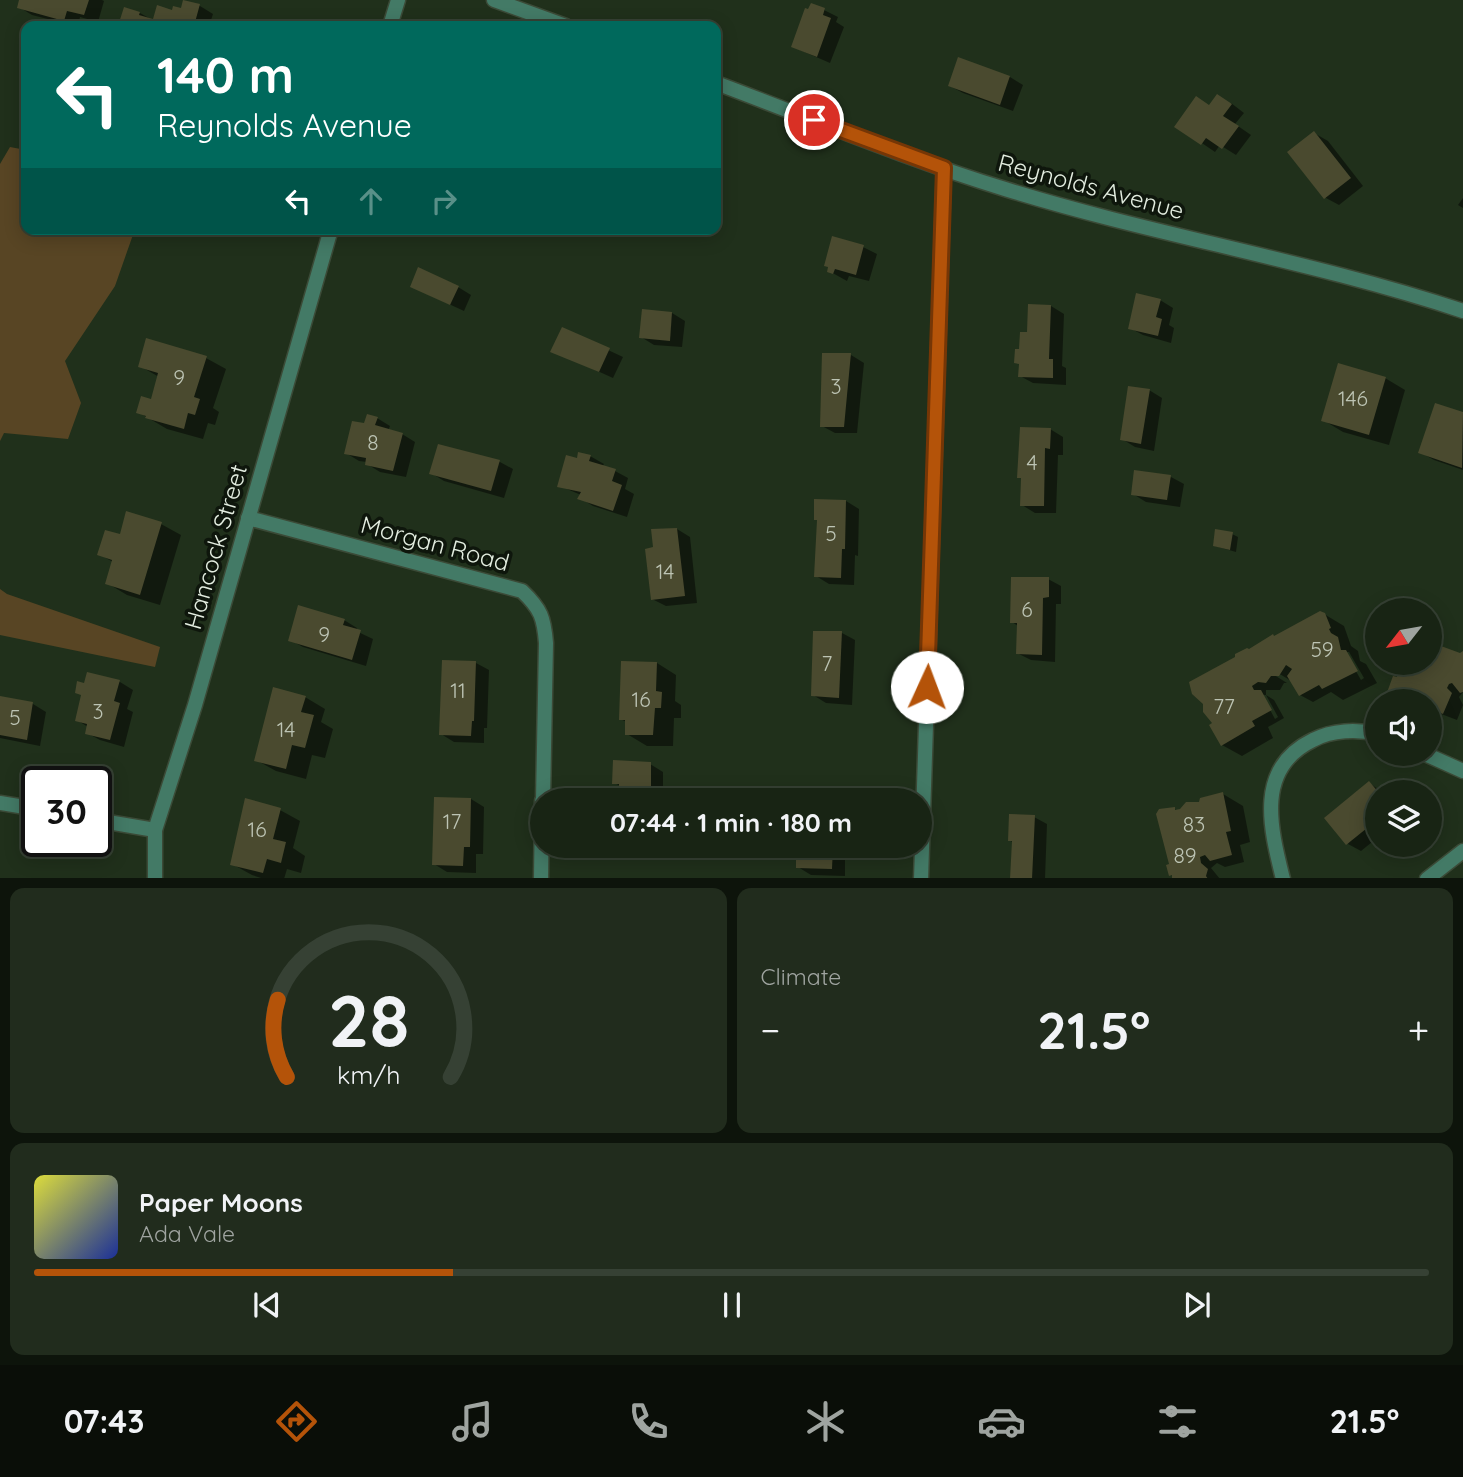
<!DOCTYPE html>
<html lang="en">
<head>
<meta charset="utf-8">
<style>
  body { margin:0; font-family:Quicksand,sans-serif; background:#212c1d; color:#f1f3f6; height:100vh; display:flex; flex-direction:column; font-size:26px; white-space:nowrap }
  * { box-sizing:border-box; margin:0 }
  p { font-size:23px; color:#9fa4a0 }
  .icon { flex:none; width:38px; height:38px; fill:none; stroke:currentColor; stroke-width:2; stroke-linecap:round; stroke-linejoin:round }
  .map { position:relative; height:878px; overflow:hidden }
  .sheet { display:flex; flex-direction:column; gap:10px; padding:10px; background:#0d140b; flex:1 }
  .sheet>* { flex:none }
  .banner { position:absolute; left:21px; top:21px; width:700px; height:214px; border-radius:14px; box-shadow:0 4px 18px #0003,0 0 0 2px #364134; background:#00695c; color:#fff; overflow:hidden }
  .needle { width:46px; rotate:239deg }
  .controls { position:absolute; left:1365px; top:598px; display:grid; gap:14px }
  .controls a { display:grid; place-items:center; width:77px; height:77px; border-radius:50%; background:#182414; box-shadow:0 4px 18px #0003,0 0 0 2px #364134; font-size:35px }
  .speed { position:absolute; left:21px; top:766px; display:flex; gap:14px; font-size:35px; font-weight:700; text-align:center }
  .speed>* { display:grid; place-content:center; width:91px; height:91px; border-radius:50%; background:#182414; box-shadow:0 4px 18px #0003,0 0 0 2px #364134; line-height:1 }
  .speed .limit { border:4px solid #111; border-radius:10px; background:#fff; color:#111 }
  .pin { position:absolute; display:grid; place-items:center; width:60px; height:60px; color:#fff; margin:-30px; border:4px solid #fff; border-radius:50%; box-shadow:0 2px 7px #0007 }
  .me { position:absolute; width:77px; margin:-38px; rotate:2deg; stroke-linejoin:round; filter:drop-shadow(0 0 5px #0008) }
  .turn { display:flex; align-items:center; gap:24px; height:147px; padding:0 21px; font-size:32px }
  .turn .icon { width:91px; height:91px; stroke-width:2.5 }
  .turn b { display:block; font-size:49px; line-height:60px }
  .lanes { display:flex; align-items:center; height:66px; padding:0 21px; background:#0003; justify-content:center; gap:35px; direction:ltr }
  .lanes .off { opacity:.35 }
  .big { font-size:52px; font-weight:700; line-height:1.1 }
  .sheet .widget { flex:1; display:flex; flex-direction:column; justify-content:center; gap:10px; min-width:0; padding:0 24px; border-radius:14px; background:#212c1d }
  .sheet .dial { align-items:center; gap:0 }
  .dial svg { height:182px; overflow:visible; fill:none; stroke:#364134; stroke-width:7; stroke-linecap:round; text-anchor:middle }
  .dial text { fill:#f1f3f6; stroke:none }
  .song { display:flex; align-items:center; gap:21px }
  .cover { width:84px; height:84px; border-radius:10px; background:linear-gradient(135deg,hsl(60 70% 55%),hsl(230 70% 35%)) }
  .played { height:7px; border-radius:4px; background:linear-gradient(90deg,#b45309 30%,#364134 30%) }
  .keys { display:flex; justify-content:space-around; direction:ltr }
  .heat { display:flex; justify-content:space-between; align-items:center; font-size:38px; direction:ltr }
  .sheet .tiles { flex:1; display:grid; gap:10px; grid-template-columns:1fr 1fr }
  .widget:last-child { grid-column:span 2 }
  .trip { position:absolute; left:530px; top:788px; width:402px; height:70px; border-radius:35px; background:#182414; box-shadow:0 4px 18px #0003,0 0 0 2px #364134; font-weight:700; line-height:70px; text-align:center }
  .menu { display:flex; height:112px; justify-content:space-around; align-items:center; background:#0a0e08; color:#9fa4a0 }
  .menu .icon { width:49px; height:49px }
  .menu .selected { color:#b45309 }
  .menu b { font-size:32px; color:#f1f3f6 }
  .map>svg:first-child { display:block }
  .green { fill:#584524 }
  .shadow { fill:#0007; fill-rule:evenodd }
  .building { fill:#4a4a2f }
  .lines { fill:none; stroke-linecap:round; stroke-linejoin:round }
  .minor-casing { stroke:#3b4a37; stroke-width:17 }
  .tertiary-casing { stroke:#3b4a37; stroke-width:17 }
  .minor { stroke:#437a66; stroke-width:14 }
  .tertiary { stroke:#437a66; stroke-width:14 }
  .route-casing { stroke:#753606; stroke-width:18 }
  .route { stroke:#b45309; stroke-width:12 }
  .labels { text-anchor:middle; stroke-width:7; stroke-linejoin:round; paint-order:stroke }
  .number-label { font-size:21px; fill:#bdc4b4 }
  .street-label { font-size:24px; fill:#e3ede0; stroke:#0e160c }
</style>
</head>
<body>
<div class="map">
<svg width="1463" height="879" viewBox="0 0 1463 879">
  <rect width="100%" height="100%" fill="#20301b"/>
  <g class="green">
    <path d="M10 147 26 150V229H135L115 286 65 361 81 403 68 439 4 433 0 441V164Z"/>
    <path d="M0 589 7 594 160 647 155 667 0 635Z"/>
  </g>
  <g class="shadow">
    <path d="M21 0H102L104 1 98 22 80 17 78 26H75L32 15 19 7Z"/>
    <path d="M185 2 200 6 213 14 209 26H120L125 9 140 13 154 21 182 10Z"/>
    <path d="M824 10 838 17 836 22 844 27 830 63 793 47Z"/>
    <path d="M1010 77 1023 85 1013 111 963 93 950 86Z"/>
    <path d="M1231 103 1244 113 1235 124 1251 135 1236 155 1220 145 1215 152 1177 126 1211 106Z"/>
    <path d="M1314 133 1328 141 1363 186 1339 205 1326 198 1290 152Z"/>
    <path d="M1463 198V208L1458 205Z"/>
    <path d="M863 247 877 254 869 281 849 276 847 281 829 271Z"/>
    <path d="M412 287H458L471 295 464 311Z"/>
    <path d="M1160 300 1173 308 1169 325 1174 328 1171 343 1143 335 1130 328Z"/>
    <path d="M1051 306 1064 314 1062 366 1066 368V385L1033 383 1020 376 1021 351 1029 334Z"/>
    <path d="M672 313 685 321 682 347 654 345 641 337Z"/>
    <path d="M563 329 623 357 613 378 553 351Z"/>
    <path d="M851 355 864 363 857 433H835L822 426Z"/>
    <path d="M206 358 226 369 213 408 219 412 215 425 208 423 203 439 167 429 138 412 152 401 159 377 140 366Z"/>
    <path d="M1385 378 1405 390 1389 445 1343 432 1323 420Z"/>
    <path d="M1149 390 1162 398 1154 451 1135 447 1122 439Z"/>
    <path d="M1436 405 1463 414V470L1434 460 1420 452Z"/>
    <path d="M377 418 390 426 388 431 402 434 415 442 406 477 380 472 367 464V462L359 461 346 453 366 425Z"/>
    <path d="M1050 429 1063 437V455H1058L1056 513H1035L1022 505Z"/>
    <path d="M439 446 500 462 513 469 504 498 444 481 431 473Z"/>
    <path d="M590 456 604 464 602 467 615 471 628 478 625 489 634 494 627 517 593 506 580 498 581 495 560 486 578 460Z"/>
    <path d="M1171 477 1184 484 1180 507 1146 502 1133 494Z"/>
    <path d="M846 501 859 509 858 556 855 555 854 585 829 584 816 576Z"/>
    <path d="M161 524 181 535 160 605 127 595 107 583 113 562 99 554 121 536Z"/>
    <path d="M677 529 690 537 697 603 666 606 652 599 654 549Z"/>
    <path d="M1232 534 1238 537 1236 552 1215 546Z"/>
    <path d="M1048 579 1061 586V604H1056L1055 662 1031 660 1017 653 1018 626 1012 622Z"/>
    <path d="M1324 614 1344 626 1351 646 1358 651 1360 661 1366 664 1377 683 1343 700 1331 692 1313 702 1300 695 1293 682 1273 670 1271 673 1287 683H1284L1280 690H1266V695L1274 700 1284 718 1268 727 1273 738 1242 756 1222 745 1275 637ZM1345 652H1349L1364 678 1361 680ZM1262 695H1266L1278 717 1275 719Z"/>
    <path d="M344 620 357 628 356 631 373 639 366 666 303 647 290 640Z"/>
    <path d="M814 633H842L855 640 852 705 826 703 813 695Z"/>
    <path d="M1430 644 1460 655 1463 654V692L1459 697 1463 705 1457 720 1436 712 1434 717 1430 715Z"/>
    <path d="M476 663 489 670 487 728H484V743L454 742 441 734Z"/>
    <path d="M657 663 676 675 675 701 681 705V718H674L673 746H647L627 734V722L620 719Z"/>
    <path d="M88 674 120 682 133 690 127 709 133 712 124 747 100 740 87 733 88 727 77 720Z"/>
    <path d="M305 697 325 709 321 722 333 729 325 758 312 755 306 779 276 771 256 760Z"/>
    <path d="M0 698 33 704 46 712 40 746 0 738Z"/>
    <path d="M650 764 663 772V800H621V786L614 783Z"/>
    <path d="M1369 783 1384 793H1377V838L1361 851 1348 844Z"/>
    <path d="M1223 794 1243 806 1250 842 1240 845 1244 862 1225 867 1217 863 1211 868 1220 879H1173L1169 866 1171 865 1174 809 1178 811Z"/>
    <path d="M471 799 484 807 483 854H476V873L447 872 434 864Z"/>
    <path d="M280 810 300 821 293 848 305 856 301 873 287 869 284 879H264L252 875 232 864Z"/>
    <path d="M1034 817 1047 824 1045 879H1012L1014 843 1009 840Z"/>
    <path d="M798 845H837V851L845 856V876L811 875 798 867Z"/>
  </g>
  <g class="building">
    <path d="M19 0H89L84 15 67 11 64 21 17 8Z"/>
    <path d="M183 0 200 4 194 26H118L124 7 140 12 139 15 153 19 157 5 172 10 173 6 181 8Z"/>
    <path d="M811 3 825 8 823 15 831 18 817 57 791 47 805 8 808 9Z"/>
    <path d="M958 57 1010 76 1000 105 948 86Z"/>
    <path d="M1217 94 1232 104 1223 116 1239 126 1222 149 1206 138 1201 145 1174 127 1196 96 1209 105Z"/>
    <path d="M1314 131 1351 178 1324 199 1287 152Z"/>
    <path d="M832 236 864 245 856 275 835 269 833 274 827 272 828 267 824 266Z"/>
    <path d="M418 267 459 286 450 305 410 287Z"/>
    <path d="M1136 293 1161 299 1156 317 1162 319 1158 336 1128 329Z"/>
    <path d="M1028 304 1051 305 1049 359H1053V378L1018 377 1019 364 1014 363 1015 349H1019L1020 332H1027Z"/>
    <path d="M642 309 672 312 670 341 639 338Z"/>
    <path d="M562 327 610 348 599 372 550 352Z"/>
    <path d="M146 338 207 356 194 397 200 399 195 415 188 413 184 429 145 418 146 416 136 413 141 396 151 399 158 373 138 367Z"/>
    <path d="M822 353H851L844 427H820Z"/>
    <path d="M1338 363 1386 377 1369 435 1321 421Z"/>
    <path d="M1128 386 1150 389 1141 444 1120 440Z"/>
    <path d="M1435 403 1463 412 1462 468 1418 453Z"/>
    <path d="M367 414 378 417 375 425 403 433 393 471 365 465 366 458 344 454 352 421 364 423Z"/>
    <path d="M1020 427 1051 428 1050 449 1045 448 1044 506H1020L1021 478H1017Z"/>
    <path d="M438 444 500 460 491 491 429 474Z"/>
    <path d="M578 452 591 455 589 461 616 469 612 481 622 485 613 511 577 499 581 492 557 487 566 455 577 458Z"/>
    <path d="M1134 470 1171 475 1167 500 1131 495Z"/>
    <path d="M814 499 846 500 845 549H842L841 578 814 577 817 520H814Z"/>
    <path d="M126 511 162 522 140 595 105 584 112 560 97 555 105 530 120 534Z"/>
    <path d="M677 528 685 596 651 600 645 549 653 547 651 529Z"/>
    <path d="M1215 529 1233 532 1230 550 1213 546Z"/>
    <path d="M1011 577H1049V597L1043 598 1042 655 1016 654 1017 623H1010Z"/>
    <path d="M298 605 345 619 343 625 361 630 352 660 288 641Z"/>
    <path d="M1320 611 1325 613 1331 628 1329 629 1331 633 1338 637 1341 650H1346L1358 671 1322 689 1319 685 1299 696 1287 676 1292 669 1286 665 1279 676H1271L1266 683 1258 682 1252 686 1254 690H1261L1272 710 1252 721 1255 726 1221 746 1209 725 1212 723 1203 712V704L1192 694 1189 682 1235 657V654L1247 648 1249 649 1273 634 1274 636Z"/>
    <path d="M813 631H842L839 698 811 696Z"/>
    <path d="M1430 642 1460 653 1463 651V692L1460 693 1452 683 1449 684 1447 688 1452 693 1443 714 1430 709V702H1395L1385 698 1393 676 1397 677 1399 663H1430Z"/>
    <path d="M442 660 476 661 474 721H472L471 736 439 735Z"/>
    <path d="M621 661 657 662 656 691 662 692 661 708H655L653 735H625V720H619Z"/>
    <path d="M87 672 120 680 114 701 120 703 110 740 85 734 87 724 75 721 81 695 75 693 77 681 84 683Z"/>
    <path d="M273 687 306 696 301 712 314 715 305 748 292 745 286 769 254 761Z"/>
    <path d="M0 696 33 702 27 740 0 735Z"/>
    <path d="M613 760 651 762V800H619V784H612Z"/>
    <path d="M1369 781 1379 793 1377 820 1346 845 1324 818Z"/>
    <path d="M1223 792 1231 831 1226 832 1232 855 1210 861 1205 855 1200 857 1201 863 1208 869 1206 876 1208 879H1172V875L1169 876 1166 865 1169 864 1156 814 1159 809 1175 807V810L1180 809 1186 802H1199L1200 798Z"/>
    <path d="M434 797 471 798 470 847H464L463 866 432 865Z"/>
    <path d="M245 798 281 808 273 839 286 842 281 863 267 859 263 873 230 865Z"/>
    <path d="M1009 814 1035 815 1032 879H1010L1012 841H1008Z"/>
    <path d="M796 845 833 846 832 869 796 868Z"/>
  </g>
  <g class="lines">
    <g class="minor-casing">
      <g id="minor">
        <path d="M390 26 398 0"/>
        <path d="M248 518 522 591C541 609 544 618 546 643L543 800"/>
        <path d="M1425 754 1463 771"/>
        <path d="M0 803 37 809"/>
        <path d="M96 820 155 830"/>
        <path d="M155 879V830L195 705 331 229"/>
        <path d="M541 879 542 801"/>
        <path d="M921 879 944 168"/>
        <path d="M1283 879C1270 827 1255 768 1313 740 1332 730 1357 729 1377 734"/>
        <path d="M1427 879 1463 851"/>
      </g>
    </g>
    <g class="tertiary-casing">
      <g id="tertiary">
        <path d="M494 0 566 26"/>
        <path d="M716 83C812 119 907 159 1005 189 1156 236 1313 261 1463 311"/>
      </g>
    </g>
    <use href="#minor" class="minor"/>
    <use href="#tertiary" class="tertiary"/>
  </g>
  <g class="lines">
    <g class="route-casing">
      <path id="route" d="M814 120 944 168 927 687"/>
    </g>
    <use href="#route" class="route"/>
  </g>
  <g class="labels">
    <g class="number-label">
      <text x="179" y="385">9</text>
      <text x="836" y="394">3</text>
      <text x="1353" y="406">146</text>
      <text x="373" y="450">8</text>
      <text x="1032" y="470">4</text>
      <text x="831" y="541">5</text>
      <text x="665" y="579">14</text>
      <text x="1027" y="617">6</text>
      <text x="324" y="642">9</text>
      <text x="1322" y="657">59</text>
      <text x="827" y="671">7</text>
      <text x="458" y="698">11</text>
      <text x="641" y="707">16</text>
      <text x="1224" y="714">77</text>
      <text x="98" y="719">3</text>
      <text x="15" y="725">5</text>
      <text x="286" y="737">14</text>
      <text x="452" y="829">17</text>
      <text x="1194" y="832">83</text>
      <text x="257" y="837">16</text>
      <text x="1185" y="863">89</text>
    </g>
    <g class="street-label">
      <text transform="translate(1091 187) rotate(15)" y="8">Reynolds Avenue</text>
      <text transform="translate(435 544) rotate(15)" y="8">Morgan Road</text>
      <text transform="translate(216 547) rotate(-74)" y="8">Hancock Street</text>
    </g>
  </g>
</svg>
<div class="controls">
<a><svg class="needle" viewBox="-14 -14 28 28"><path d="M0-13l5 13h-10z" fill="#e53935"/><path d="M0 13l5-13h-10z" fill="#9fa4a0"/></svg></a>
<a><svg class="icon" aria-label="sound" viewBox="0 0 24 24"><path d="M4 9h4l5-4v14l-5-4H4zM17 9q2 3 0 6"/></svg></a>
<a><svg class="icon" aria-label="layers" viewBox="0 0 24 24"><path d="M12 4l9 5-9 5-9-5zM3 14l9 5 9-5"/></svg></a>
</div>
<div class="speed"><div class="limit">30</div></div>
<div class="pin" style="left:814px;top:120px;background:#d93025"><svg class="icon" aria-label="arrive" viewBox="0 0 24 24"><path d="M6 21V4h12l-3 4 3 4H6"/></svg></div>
<svg class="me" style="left:927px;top:687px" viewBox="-20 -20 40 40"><circle r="19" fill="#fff"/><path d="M0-13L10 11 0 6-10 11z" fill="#b45309"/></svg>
<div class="trip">07:44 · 1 min · 180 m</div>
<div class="banner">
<div class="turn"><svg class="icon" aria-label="left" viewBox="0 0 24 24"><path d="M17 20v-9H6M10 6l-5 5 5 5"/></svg><div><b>140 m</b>Reynolds Avenue</div></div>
<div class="lanes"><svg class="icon" aria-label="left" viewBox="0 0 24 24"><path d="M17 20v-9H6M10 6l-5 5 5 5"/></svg><svg class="icon off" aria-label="ahead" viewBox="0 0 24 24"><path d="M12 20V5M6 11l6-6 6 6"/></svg><svg class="icon off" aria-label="right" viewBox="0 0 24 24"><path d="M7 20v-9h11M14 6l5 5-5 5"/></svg></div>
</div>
</div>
<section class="sheet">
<div class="tiles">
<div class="widget dial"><svg viewBox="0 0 100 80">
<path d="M14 69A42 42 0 1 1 86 69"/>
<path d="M14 69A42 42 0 0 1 10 35" stroke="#b45309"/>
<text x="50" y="56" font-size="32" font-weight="700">28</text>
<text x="50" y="72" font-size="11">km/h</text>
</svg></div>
<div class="widget"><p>Climate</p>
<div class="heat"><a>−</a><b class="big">21.5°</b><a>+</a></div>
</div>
<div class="widget">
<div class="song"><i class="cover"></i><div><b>Paper Moons</b><p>Ada Vale</p></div></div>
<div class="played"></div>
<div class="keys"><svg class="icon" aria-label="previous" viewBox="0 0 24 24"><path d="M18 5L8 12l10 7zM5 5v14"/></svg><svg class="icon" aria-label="pause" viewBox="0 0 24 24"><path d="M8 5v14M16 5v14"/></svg><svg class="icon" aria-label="next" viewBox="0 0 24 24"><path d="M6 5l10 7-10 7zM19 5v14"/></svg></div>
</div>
</div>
</section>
<nav class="menu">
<b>07:43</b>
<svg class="icon selected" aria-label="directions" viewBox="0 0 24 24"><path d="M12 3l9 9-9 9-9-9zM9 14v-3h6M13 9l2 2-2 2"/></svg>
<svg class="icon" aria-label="music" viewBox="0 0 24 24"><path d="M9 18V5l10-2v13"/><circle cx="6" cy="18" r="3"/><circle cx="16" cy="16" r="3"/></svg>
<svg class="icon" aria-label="phone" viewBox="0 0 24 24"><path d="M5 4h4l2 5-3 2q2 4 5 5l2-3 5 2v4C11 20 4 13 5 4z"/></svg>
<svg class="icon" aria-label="climate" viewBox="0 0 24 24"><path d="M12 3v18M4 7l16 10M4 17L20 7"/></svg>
<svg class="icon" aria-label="car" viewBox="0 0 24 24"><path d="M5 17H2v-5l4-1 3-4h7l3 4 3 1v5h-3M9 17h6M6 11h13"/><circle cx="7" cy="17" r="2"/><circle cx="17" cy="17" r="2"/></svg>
<svg class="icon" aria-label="filters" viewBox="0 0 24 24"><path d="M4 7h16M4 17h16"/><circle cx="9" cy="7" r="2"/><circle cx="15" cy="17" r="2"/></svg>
<b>21.5°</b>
</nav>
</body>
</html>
